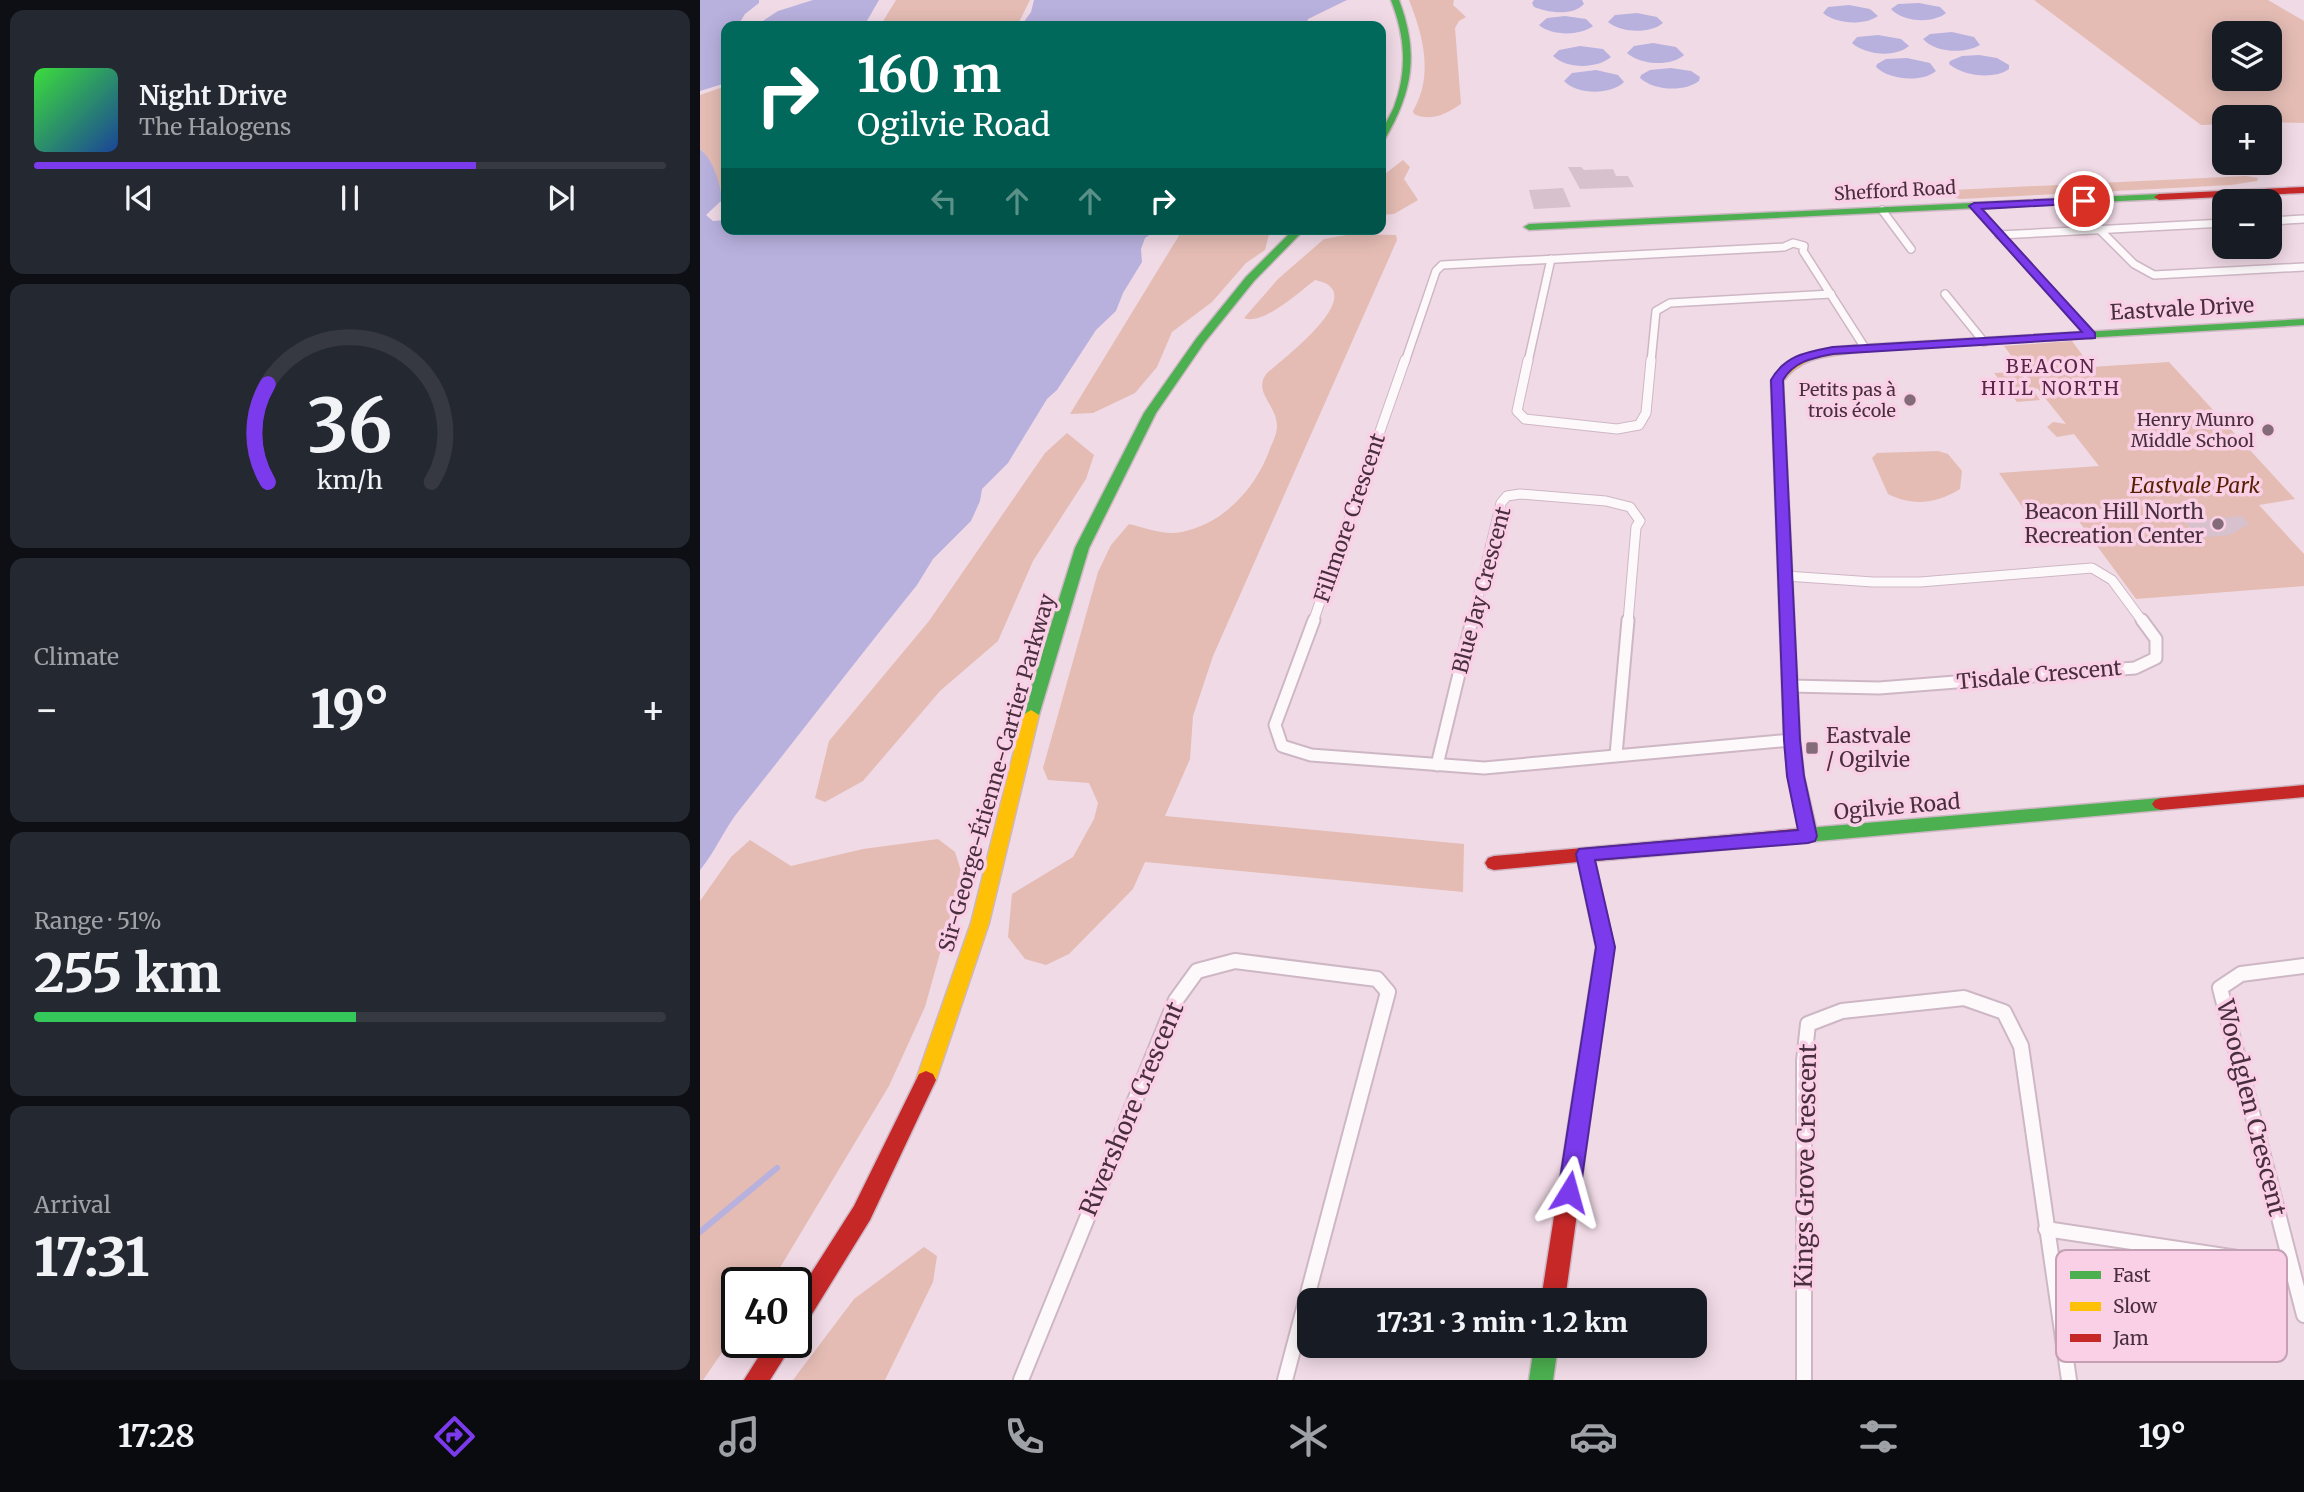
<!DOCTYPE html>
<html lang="en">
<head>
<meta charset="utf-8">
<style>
  body { margin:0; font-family:Merriweather,serif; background:#242831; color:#f1f3f6; height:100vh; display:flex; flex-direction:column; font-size:26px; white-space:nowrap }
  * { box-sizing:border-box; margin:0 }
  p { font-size:23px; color:#9ea1a6 }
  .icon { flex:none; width:38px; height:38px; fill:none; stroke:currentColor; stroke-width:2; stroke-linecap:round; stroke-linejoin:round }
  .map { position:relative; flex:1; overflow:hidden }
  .sheet { display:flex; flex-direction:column; gap:10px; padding:10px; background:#0d0f14; width:700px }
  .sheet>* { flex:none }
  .hud { position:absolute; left:21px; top:21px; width:665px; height:214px; border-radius:14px; box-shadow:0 4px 18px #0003; background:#00695c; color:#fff; overflow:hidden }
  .buttons { position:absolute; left:1512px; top:21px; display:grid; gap:14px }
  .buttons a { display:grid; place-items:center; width:70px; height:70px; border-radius:14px; background:#171b24; box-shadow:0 4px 18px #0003; font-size:35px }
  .speed { position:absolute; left:21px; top:1267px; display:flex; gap:14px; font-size:35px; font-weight:700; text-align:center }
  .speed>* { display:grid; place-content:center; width:91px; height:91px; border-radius:50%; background:#171b24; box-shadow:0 4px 18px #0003; line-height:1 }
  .speed .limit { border:4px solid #111; border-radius:10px; background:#fff; color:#111 }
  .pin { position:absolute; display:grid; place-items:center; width:60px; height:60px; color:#fff; margin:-30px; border:4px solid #fff; border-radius:50%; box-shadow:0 2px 7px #0007 }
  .me { position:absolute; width:77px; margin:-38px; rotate:8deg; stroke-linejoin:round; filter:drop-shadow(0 0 5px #0008) }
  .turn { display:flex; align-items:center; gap:24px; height:147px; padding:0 21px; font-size:32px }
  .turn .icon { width:91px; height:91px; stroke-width:2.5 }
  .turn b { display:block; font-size:49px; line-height:60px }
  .lanes { display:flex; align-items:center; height:66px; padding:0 21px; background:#0003; justify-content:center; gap:35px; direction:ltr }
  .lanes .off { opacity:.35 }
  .big { font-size:52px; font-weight:800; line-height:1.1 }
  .sheet .tile { flex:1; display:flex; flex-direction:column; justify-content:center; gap:10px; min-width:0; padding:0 24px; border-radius:14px; background:#242831 }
  .sheet .dial { align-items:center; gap:0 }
  .dial svg { height:182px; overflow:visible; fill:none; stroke:#363941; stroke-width:7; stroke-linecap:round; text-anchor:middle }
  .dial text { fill:#f1f3f6; stroke:none }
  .song { display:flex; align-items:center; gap:21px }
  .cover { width:84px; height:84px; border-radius:10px; background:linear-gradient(135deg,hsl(120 70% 55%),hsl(220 70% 35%)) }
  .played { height:7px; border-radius:4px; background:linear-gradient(90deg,#7c3aed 70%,#363941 70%) }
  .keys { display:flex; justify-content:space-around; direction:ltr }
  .heat { display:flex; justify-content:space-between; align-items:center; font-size:38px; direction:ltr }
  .charge { height:10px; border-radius:5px; background:linear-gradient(90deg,#34c759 51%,#363941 0) }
  .trip { position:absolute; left:597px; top:1288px; width:410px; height:70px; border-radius:14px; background:#171b24; box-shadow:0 4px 18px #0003; font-weight:800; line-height:70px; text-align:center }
  .tab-bar { display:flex; height:112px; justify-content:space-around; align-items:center; background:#090b0e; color:#9ea1a6 }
  .tab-bar .icon { width:49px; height:49px }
  .tab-bar .on { color:#7c3aed }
  .tab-bar b { font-size:32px; color:#f1f3f6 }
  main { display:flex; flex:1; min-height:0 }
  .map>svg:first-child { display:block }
  .green { fill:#e4bcb4; fill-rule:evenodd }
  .water { fill:#b8b1de }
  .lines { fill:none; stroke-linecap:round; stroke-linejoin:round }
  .stream { stroke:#b8b1de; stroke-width:6 }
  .building { fill:#d6c1cd }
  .street-far3-casing { stroke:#ceb7c4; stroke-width:10 }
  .street-far2-casing { stroke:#ceb7c4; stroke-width:11 }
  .street-far1-casing { stroke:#ceb7c4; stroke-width:15 }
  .street-casing { stroke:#ceb7c4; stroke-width:18 }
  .fast-casing { stroke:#ceb7c4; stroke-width:3 }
  .slow-casing { stroke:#ceb7c4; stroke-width:3 }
  .jam-casing { stroke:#ceb7c4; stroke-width:3 }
  .street-far3 { stroke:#fdf9fb; stroke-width:7 }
  .street-far2 { stroke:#fdf9fb; stroke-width:9 }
  .street-far1 { stroke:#fdf9fb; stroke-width:11 }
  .street { stroke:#fdf9fb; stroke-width:14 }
  .fast { fill:#4caf50; fill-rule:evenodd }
  .slow { fill:#ffc107; fill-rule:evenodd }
  .jam { fill:#c62828; fill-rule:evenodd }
  .route { fill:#7c3aed; stroke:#51269a; stroke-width:2 }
  .poi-dot { fill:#836b79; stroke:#fad0e7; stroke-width:2.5 }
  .labels { text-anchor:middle; stroke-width:7; stroke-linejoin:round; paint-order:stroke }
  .far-street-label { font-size:18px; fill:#492f3e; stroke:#fad0e7 }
  .far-poi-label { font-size:18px; fill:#492f3e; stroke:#fad0e7; text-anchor:end }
  .far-neighbourhood-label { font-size:19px; letter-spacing:2px; fill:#5b2448; stroke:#fad0e7 }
  .street-label { font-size:21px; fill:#492f3e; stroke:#fad0e7 }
  .park-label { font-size:21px; font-style:italic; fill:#561f02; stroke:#fad0e7 }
  .poi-label { font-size:21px; fill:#492f3e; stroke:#fad0e7; text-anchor:end }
  .near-street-label { font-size:24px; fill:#492f3e; stroke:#fad0e7 }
  .key { fill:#fad0e7; stroke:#c5a0b4; stroke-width:2 }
  .key-label { font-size:19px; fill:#492f3e }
</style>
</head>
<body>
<main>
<section class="sheet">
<div class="tile">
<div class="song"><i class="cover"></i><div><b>Night Drive</b><p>The Halogens</p></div></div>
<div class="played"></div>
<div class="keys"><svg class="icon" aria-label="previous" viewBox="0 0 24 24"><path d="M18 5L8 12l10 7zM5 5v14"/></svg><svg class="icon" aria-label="pause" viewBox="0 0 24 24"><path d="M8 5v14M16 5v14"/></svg><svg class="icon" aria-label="next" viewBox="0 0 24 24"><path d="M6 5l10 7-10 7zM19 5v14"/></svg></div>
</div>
<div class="tile dial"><svg viewBox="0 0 100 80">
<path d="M14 69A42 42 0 1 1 86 69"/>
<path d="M14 69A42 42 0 0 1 14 26" stroke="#7c3aed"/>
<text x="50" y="56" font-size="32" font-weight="700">36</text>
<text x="50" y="72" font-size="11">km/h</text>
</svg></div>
<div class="tile"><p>Climate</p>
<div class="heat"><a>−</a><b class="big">19°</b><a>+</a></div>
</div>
<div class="tile"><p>Range · 51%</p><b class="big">255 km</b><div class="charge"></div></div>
<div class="tile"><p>Arrival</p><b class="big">17:31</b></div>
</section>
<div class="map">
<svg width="1604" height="1380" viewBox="0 0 1604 1380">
  <rect width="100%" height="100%" fill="#f0dae6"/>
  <g class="green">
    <path d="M196 0H330L317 26H180Z"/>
    <path d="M709 0H754L753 5 766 17 759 21 755 28 761 104C747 114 730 122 714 114L713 111C734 76 723 35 709 0Z"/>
    <path d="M1334 0H1568L1604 21V123L1570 122V117H1524V124L1501 125ZM1570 33V79H1524V33Z"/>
    <path d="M26 86V206H22L3 151 0 149V95Z"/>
    <path d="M703 160 710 167 704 179 718 200 694 214 681 215V177Z"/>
    <path d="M1546 176 1558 178 1557 181 1531 185 1260 199 1254 197 1252 190Z"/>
    <path d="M483 229 570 230 565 250 546 263 512 302 472 332 457 367 435 393 393 413 370 414Z"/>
    <path d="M652 234 696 235 697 240 513 656 493 716 490 759 465 816 764 844 763 892 445 862 433 889 369 954 346 965 325 959 308 937 312 894 373 857 394 819 398 803 389 783 348 780 343 768 398 572 411 545 429 524C446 528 465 536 482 532 525 523 557 487 571 446 574 440 577 432 577 426 577 405 552 392 567 373 584 358 673 291 615 280 599 292 563 326 544 318L578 279 624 239Z"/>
    <path d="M1372 341 1391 367 1469 362 1595 499 1559 505 1604 554V586L1436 599 1378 520 1436 514 1428 502 1430 507 1327 514 1299 473 1399 466 1374 434 1357 437 1347 427 1353 422 1366 424 1337 388 1334 391 1340 400 1317 402 1294 373 1319 372 1325 379 1330 381 1304 346Z"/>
    <path d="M367 433 394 455 386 479 333 561 298 641 240 691 163 781 125 802 115 798 129 741 229 621 345 453Z"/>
    <path d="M1238 451 1248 454 1262 471 1260 489C1237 503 1214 507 1188 494L1172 458 1177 453Z"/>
    <path d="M238 839 255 852 262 874 225 1007 189 1086 78 1271 70 1283H37V1331L3 1380H0V901L31 857 50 840 91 866 163 849Z"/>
    <path d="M224 1247 237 1256 233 1282 185 1380H93L154 1299Z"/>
  </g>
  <g class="water">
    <path d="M0 0H59V3L45 14 40 22 41 26H26V83L0 91Z"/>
    <path d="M113 0H179L164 26H55L78 11Z"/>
    <path d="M334 0H647L608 19 606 26H321L331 12Z"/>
    <path d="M834 0H882L884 4C873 16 849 13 834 7L832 3Z"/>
    <path d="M1219 3 1240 7 1246 13C1233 24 1202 22 1191 9L1198 4Z"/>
    <path d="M1149 5 1170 9 1178 16C1164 26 1136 24 1123 13L1128 7Z"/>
    <path d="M937 13 957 17 963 23C950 34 921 33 908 22L915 15Z"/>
    <path d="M865 16 886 19 893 26C880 36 851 36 839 25L847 18Z"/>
    <path d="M1252 32 1274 37 1280 45C1265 54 1235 53 1223 39L1230 34Z"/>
    <path d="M1178 35 1201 39 1209 46C1195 58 1165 55 1152 43L1157 37Z"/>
    <path d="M953 43 976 47 984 55C971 67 940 65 927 53L934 46Z"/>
    <path d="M880 46 903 49 911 57C897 69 866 69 853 56L859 50Z"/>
    <path d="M1279 55 1297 58 1309 65V69C1294 80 1263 76 1249 64L1250 61 1262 56Z"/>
    <path d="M1207 58 1230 63 1236 71C1222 83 1189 80 1176 67L1177 64 1186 59Z"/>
    <path d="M971 68 991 71 1000 77 999 81C985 92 954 91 940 78L941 75 950 70Z"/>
    <path d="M896 70 918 75 924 82C911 95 877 95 864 81L872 73Z"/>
    <path d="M0 149C14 161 20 183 22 200L6 215 13 221 26 220V229H458L445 238 441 249 442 262 423 293 416 311 396 330 357 390 347 399 308 463 282 489 280 501 271 521 233 559 217 585C158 658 100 734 41 808 25 827 16 851 0 870Z"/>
  </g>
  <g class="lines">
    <path class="stream" d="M0 1232 77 1168"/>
  </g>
  <g class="building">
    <path d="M868 167H881L884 170 913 169 916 176H928L934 187 880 189Z"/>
    <path d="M863 188 871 207 834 209 829 190Z"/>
    <path d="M1542 516 1549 524 1530 535 1498 538 1484 521Z"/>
  </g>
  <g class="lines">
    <g class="street-far3-casing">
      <g id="street-far3">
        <path d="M1274 206 1391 335"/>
        <path d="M1182 210 1211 249"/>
        <path d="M1570 221 1604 219"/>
        <path d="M1400 230 1434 264 1454 275 1604 267"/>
        <path d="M1299 235 1524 223"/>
        <path d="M1245 294 1284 342"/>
        <path d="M705 362 736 271 742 265 1084 247 1093 243 1104 246 1103 251 1165 348"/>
        <path d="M828 362 851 259"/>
        <path d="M951 362 956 311 970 303 1131 294"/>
      </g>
    </g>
    <g class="street-far2-casing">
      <g id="street-far2">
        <path d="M828 360 817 411 825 419 917 429 939 425 946 413 951 360"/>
        <path d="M1086 576 1173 582H1220L1392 568 1412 580 1443 622"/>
        <path d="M613 622 705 360"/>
        <path d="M772 622 801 503 807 496 820 494 906 501 930 507 940 521 936 527 928 622"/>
      </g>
    </g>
    <g class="street-far1-casing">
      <g id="street-far1">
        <path d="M614 620 575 725 582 746 611 755 784 768 1092 740"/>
        <path d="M1090 686 1179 688 1435 668 1456 658V639L1442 620"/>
        <path d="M916 755 928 620"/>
        <path d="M737 765 772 620"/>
      </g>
    </g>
    <g class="street-casing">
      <g id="street">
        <path d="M1604 966 1541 974 1520 988 1604 1315"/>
        <path d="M1346 1229 1591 1266"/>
        <path d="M321 1380 476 1000 497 971 535 961 677 979 688 992 585 1380"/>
        <path d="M1104 1380V1061L1108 1024 1142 1011 1264 998 1304 1012 1321 1046 1369 1380"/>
      </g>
    </g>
    <g class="fast-casing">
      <g id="fast">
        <path d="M691 0H699C719 53 713 91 685 139L681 142C680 129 689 119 694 107 708 70 705 36 691 0Z"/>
        <path d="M1459 194 1464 197 1462 199 829 230 824 227 829 224Z"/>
        <path d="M594 229H605L554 281 504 343 456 413 389 548 339 715 331 720 325 719 323 715 375 548 444 413 496 339 546 277Z"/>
        <path d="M1604 319V325L1163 351 1157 348 1163 345Z"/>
        <path d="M1461 798 1467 800 1470 804 1467 808 1461 810 1096 843 1090 841 1087 836 1090 831 1096 829Z"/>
        <path d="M834 1346H858L853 1380H829Z"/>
      </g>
    </g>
    <g class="slow-casing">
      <g id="slow">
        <path d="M1163 345 1167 346V350C1135 357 1105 352 1083 381L1100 740 1104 776 1118 836 1115 841H1103L1100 836 1088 776 1084 740 1071 381C1094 350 1126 347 1163 345Z"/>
        <path d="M331 710 339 715 289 923 236 1080 233 1086 226 1089 219 1086 216 1080 271 923 323 715Z"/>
      </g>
    </g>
    <g class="jam-casing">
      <g id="jam">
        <path d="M1604 187V193L1459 200 1454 197 1459 194Z"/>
        <path d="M1604 785V797L1461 810 1455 808 1452 804 1455 800 1461 798Z"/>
        <path d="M1096 829 1102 831 1105 836 1102 841 1096 843 895 861 914 947 865 1300H841L896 947 878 862 794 870 788 868 785 863 788 858 794 856Z"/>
        <path d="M226 1071 233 1074 236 1080 170 1220 104 1327 96 1331V1297L154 1206 219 1074Z"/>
        <path d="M68 1342H94L70 1380H44Z"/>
      </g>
    </g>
    <use href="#street-far3" class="street-far3"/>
    <use href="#street-far2" class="street-far2"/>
    <use href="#street-far1" class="street-far1"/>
    <use href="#street" class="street"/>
    <use href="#fast" class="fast"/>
    <use href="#slow" class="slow"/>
    <use href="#jam" class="jam"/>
  </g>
  <path class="route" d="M1384 198 1388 199V203L1282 209 1395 333V338L1133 354C1113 358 1094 361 1083 380L1100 740 1104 776 1117 836 1115 841 1108 843 895 860 915 947 880 1192 877 1199 869 1202 861 1199 858 1192 896 947 876 854 879 849 1098 830 1087 776 1084 740 1071 380C1085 355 1107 352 1133 347L1382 332 1269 206 1274 203Z"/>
  <g class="poi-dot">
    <circle cx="1210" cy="400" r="7"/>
    <circle cx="1568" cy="430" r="7"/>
    <circle cx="1518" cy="524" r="7"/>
    <rect x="1105" y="741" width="14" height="14" rx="3.5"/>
  </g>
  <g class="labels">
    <g class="far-street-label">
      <text transform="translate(1195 191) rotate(-3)" y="6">Shefford Road</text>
    </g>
    <g class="far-poi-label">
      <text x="1196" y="396">Petits pas à<tspan x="1196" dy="21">trois école</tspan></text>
      <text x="1554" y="426">Henry Munro<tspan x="1554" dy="21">Middle School</tspan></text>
    </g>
    <g class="far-neighbourhood-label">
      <text x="1351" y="373">BEACON<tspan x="1351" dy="22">HILL NORTH</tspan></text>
    </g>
    <g class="street-label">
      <text transform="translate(1482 309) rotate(-3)" y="7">Eastvale Drive</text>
      <text transform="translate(650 518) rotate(-71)" y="7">Fillmore Crescent</text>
      <text transform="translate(782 590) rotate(-75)" y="7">Blue Jay Crescent</text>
      <text transform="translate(1339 675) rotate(-5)" y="7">Tisdale Crescent</text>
      <text transform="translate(297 773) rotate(-74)" y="7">Sir-George-Étienne-Cartier Parkway</text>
      <text transform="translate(1197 807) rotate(-5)" y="7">Ogilvie Road</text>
    </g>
    <g class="park-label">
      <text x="1495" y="493">Eastvale Park</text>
    </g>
    <g class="poi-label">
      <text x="1504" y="519">Beacon Hill North<tspan x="1504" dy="24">Recreation Center</tspan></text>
      <text x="1126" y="743" text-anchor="start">Eastvale<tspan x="1126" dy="24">/ Ogilvie</tspan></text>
    </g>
    <g class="near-street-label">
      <text transform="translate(1551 1108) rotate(76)" y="8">Woodglen Crescent</text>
      <text transform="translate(432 1109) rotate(-67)" y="8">Rivershore Crescent</text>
      <text transform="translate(1106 1166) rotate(-89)" y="8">Kings Grove Crescent</text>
    </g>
  </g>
  <rect x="1356" y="1250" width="231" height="112" rx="10" class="key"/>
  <rect x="1370" y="1271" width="31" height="8" fill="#4caf50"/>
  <rect x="1370" y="1302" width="31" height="9" fill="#ffc107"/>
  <rect x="1370" y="1334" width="31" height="8" fill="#c62828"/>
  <g class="key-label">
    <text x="1413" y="1282">Fast</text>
    <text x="1413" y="1313">Slow</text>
    <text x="1413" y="1345">Jam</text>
  </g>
</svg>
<div class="buttons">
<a><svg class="icon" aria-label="layers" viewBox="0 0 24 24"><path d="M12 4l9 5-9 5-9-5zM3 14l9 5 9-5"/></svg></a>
<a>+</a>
<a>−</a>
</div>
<div class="speed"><div class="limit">40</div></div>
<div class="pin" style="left:1384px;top:201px;background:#d93025"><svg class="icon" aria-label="arrive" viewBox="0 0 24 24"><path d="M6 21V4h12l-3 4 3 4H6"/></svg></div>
<svg class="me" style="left:869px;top:1192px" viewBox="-20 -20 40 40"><path d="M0-17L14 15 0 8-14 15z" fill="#7c3aed" stroke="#fff" stroke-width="4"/></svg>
<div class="trip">17:31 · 3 min · 1.2 km</div>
<div class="hud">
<div class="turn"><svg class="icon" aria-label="right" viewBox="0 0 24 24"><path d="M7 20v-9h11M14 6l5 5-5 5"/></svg><div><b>160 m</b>Ogilvie Road</div></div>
<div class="lanes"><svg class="icon off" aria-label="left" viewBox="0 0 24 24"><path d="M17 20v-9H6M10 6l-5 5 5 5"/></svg><svg class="icon off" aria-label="ahead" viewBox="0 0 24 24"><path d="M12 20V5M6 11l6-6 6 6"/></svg><svg class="icon off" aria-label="ahead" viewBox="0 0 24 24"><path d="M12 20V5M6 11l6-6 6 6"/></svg><svg class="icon" aria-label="right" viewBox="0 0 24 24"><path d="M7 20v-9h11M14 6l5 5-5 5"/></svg></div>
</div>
</div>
</main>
<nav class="tab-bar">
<b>17:28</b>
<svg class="icon on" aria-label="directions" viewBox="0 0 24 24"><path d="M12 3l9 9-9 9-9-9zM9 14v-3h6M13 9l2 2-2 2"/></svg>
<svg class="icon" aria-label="music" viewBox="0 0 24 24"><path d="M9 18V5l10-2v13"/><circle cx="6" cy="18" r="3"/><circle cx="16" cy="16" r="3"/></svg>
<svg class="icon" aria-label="phone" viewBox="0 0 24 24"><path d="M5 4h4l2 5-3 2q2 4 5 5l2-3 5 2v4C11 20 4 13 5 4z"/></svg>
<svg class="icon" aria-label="climate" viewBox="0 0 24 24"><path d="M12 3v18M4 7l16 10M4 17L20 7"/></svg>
<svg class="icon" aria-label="car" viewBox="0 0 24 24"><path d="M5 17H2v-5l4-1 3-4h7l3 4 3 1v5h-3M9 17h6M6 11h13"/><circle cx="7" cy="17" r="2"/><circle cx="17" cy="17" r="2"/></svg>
<svg class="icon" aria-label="filters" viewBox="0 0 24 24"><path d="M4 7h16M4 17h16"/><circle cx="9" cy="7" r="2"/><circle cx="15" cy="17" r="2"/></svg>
<b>19°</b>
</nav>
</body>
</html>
